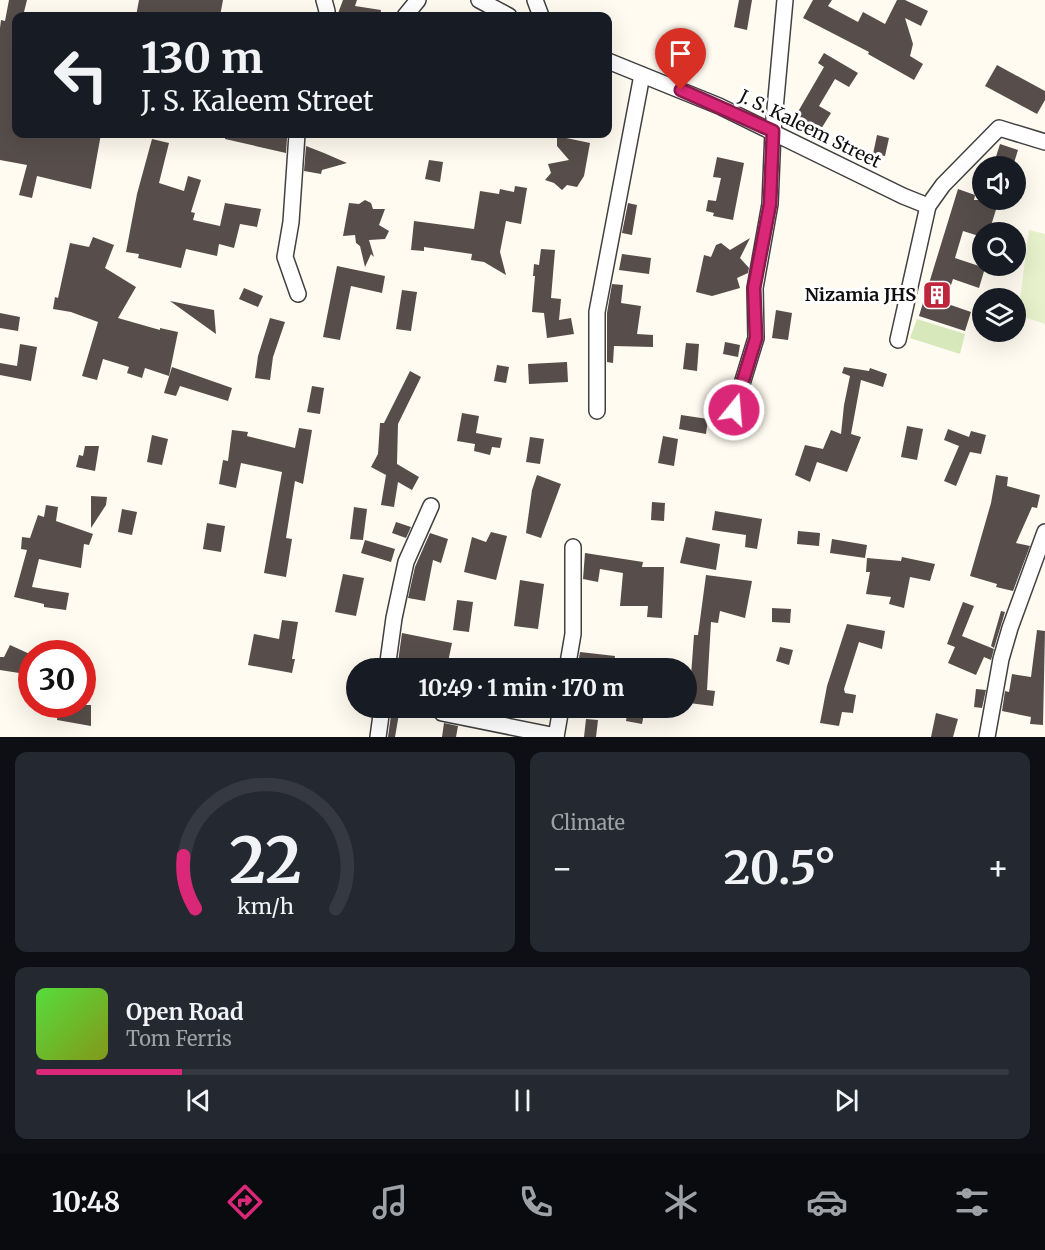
<!DOCTYPE html>
<html lang="en">
<head>
<meta charset="utf-8">
<style>
  body { margin:0; font-family:Merriweather,serif; background:#242831; color:#f1f3f6; height:100vh; display:flex; flex-direction:column; font-size:22px; white-space:nowrap }
  * { box-sizing:border-box; margin:0 }
  p { font-size:20px; color:#9ea1a6 }
  .icon { flex:none; width:33px; height:33px; fill:none; stroke:currentColor; stroke-width:2; stroke-linecap:round; stroke-linejoin:round }
  .map { position:relative; height:737px; overflow:hidden }
  .side { display:flex; flex-direction:column; gap:15px; padding:15px; background:#0d0f14; flex:1 }
  .side>* { flex:none }
  .guide { position:absolute; left:12px; top:12px; width:600px; height:126px; border-radius:12px; box-shadow:0 6px 24px #0002; background:#171b24; color:#f1f3f6; overflow:hidden }
  .tools { position:absolute; left:972px; top:156px; display:grid; gap:12px }
  .tools a { display:grid; place-items:center; width:54px; height:54px; border-radius:50%; background:#171b24; box-shadow:0 6px 24px #0002; font-size:30px }
  .speed { position:absolute; left:18px; top:640px; display:flex; gap:12px; font-size:30px; font-weight:700; text-align:center }
  .speed>* { display:grid; place-content:center; width:78px; height:78px; border-radius:50%; background:#171b24; box-shadow:0 6px 24px #0002; line-height:1 }
  .speed .limit { border:9px solid #d22; background:#fff; color:#111 }
  .pin { position:absolute; display:grid; place-items:center; width:51px; height:51px; color:#fff; margin:-62px -26px; border-radius:50% 50% 50% 0; rotate:-45deg; box-shadow:0 0 6px #0007 }
  .pin .icon { rotate:45deg }
  .me { position:absolute; width:66px; margin:-33px; rotate:17deg; stroke-linejoin:round; filter:drop-shadow(0 0 4px #0008) }
  .turn { display:flex; align-items:center; gap:21px; height:126px; padding:0 30px; font-size:27px }
  .turn .icon { width:78px; height:78px; stroke-width:2.5 }
  .turn b { display:block; font-size:42px; line-height:51px }
  .big { font-size:45px; font-weight:700; line-height:1.1 }
  .side .widget { flex:1; display:flex; flex-direction:column; justify-content:center; gap:9px; min-width:0; padding:0 21px; border-radius:12px; background:#242831 }
  .side .dial { align-items:center; gap:0 }
  .dial svg { height:156px; overflow:visible; fill:none; stroke:#363941; stroke-width:7; stroke-linecap:round; text-anchor:middle }
  .dial text { fill:#f1f3f6; stroke:none }
  .song { display:flex; align-items:center; gap:18px }
  .cover { width:72px; height:72px; border-radius:9px; background:linear-gradient(135deg,hsl(110 70% 55%),hsl(70 70% 35%)) }
  .played { height:6px; border-radius:3px; background:linear-gradient(90deg,#db2777 15%,#363941 15%) }
  .keys { display:flex; justify-content:space-around; direction:ltr }
  .heat { display:flex; justify-content:space-between; align-items:center; font-size:33px; direction:ltr }
  .side .tiles { flex:1; display:grid; gap:15px; grid-template-columns:1fr 1fr }
  .widget:last-child { grid-column:span 2 }
  .trip { position:absolute; left:346px; top:658px; width:351px; height:60px; border-radius:30px; background:#171b24; box-shadow:0 6px 24px #0002; font-weight:700; line-height:60px; text-align:center }
  .menu { display:flex; height:96px; justify-content:space-around; align-items:center; background:#090b0e; color:#9ea1a6 }
  .menu .icon { width:42px; height:42px }
  .menu .active { color:#db2777 }
  .menu b { font-size:27px; color:#f1f3f6 }
  .map>svg:first-child { display:block }
  .green { fill:#d7e9ba }
  .pitch { fill:#e7f1cb }
  .building { fill:#574e4b }
  .lines { fill:none; stroke-linecap:round; stroke-linejoin:round }
  .minor-casing { stroke:#414141; stroke-width:18 }
  .minor { stroke:#fff; stroke-width:15 }
  .route-casing { stroke:#8e194d; stroke-width:15 }
  .route { stroke:#db2777; stroke-width:10 }
  .labels { text-anchor:middle; stroke-width:6; stroke-linejoin:round; paint-order:stroke }
  .street-label { font-size:18px; fill:#0e0e0e; stroke:#fff }
  .poi-label { font-size:18px; font-weight:bold; fill:#0e0e0e; stroke:#fff; text-anchor:end }
</style>
</head>
<body>
<div class="map">
<svg width="1045" height="737" viewBox="0 0 1045 737">
  <rect width="100%" height="100%" fill="#fffbf0"/>
  <path class="green" d="M917 319 965 334 960 354 910 338Z"/>
  <path class="pitch" d="M1029 230 1045 234V324L1018 315Z"/>
  <g class="building">
    <path d="M9 0H27L23 16H16V34L12 63 16 64V134H101L91 189 37 176 32 198 19 195 27 165 0 160V28L1 20 5 21Z"/>
    <path d="M139 0H223L220 16H136Z"/>
    <path d="M343 0H357L355 6 381 10 380 16H337Z"/>
    <path d="M739 0H752L747 30 734 27Z"/>
    <path d="M813 0H832L828 6 858 22 863 12 885 24 897 0H905L928 11 921 26 905 18 913 44 910 56 923 64 914 80 868 54 869 52 803 18Z"/>
    <path d="M824 53 858 73 849 87 835 79 819 106 831 113 816 137 792 122 824 67 818 63Z"/>
    <path d="M997 65 1045 91V100L1037 114 985 86Z"/>
    <path d="M225 134H275L287 138 286 153 225 139Z"/>
    <path d="M877 135 889 138 885 156 873 154Z"/>
    <path d="M557 136 590 143 584 176 577 187 567 185 562 190 554 183 545 180 551 173 548 164 569 160 557 146Z"/>
    <path d="M152 139 169 143 159 183 184 191 188 176 201 180 191 212 195 213 193 220 220 226 225 203 261 209 257 227 240 224 234 248 219 244 217 256 186 249 181 268 138 258 139 254 126 252 137 194Z"/>
    <path d="M1000 144 1018 150 1013 166H993Z"/>
    <path d="M306 146 324 153 347 163 322 170 321 174 304 171Z"/>
    <path d="M717 157 744 163 733 220 713 216 714 213 706 211 708 200 716 201 721 178 713 177Z"/>
    <path d="M429 160 443 162 440 182 425 179Z"/>
    <path d="M515 186 527 188 521 224 506 221 500 252 506 275 484 262 471 260 472 254 424 247V251L411 250 414 221 474 229 480 191 499 194 500 189 514 192Z"/>
    <path d="M958 189 975 195 974 200H999L989 232H982V237L963 231 955 258 985 268 979 288 953 279 945 303 971 312 965 331 919 316Z"/>
    <path d="M365 200 371 203 373 209H385L379 225 389 231 385 239 369 240 374 257 371 254 365 267 360 246 356 243 355 235 343 236 349 203 359 204Z"/>
    <path d="M628 203 637 205 632 235 622 233Z"/>
    <path d="M93 237 114 245 105 268 136 287 118 318 160 330V328L178 332 169 376 145 368 142 378 127 373 129 367 103 359 97 380 82 376 98 322 71 312 53 309 55 297 58 298 70 243 89 247Z"/>
    <path d="M750 238 740 258 749 268 748 273 737 278 740 288 712 296 696 292 704 255 711 257 716 245 721 243 730 250Z"/>
    <path d="M541 249 555 250 551 298 561 299 559 320 571 318 574 334 547 338 544 313 532 312 535 276H533L534 264 539 265Z"/>
    <path d="M622 254 651 258 649 274 619 270Z"/>
    <path d="M337 266 385 276 382 293 351 286 340 340 323 337Z"/>
    <path d="M612 284 623 285 621 303 641 306 637 334 653 335V347L614 346 613 363 607 362V313Z"/>
    <path d="M244 288 263 296 258 307 239 299Z"/>
    <path d="M402 290 417 292 411 331 396 329Z"/>
    <path d="M170 301 214 310 216 334Z"/>
    <path d="M776 310 792 313 788 340 772 338Z"/>
    <path d="M0 313 20 317 18 331 0 328Z"/>
    <path d="M270 318 285 322 273 357 270 380 255 378 258 356Z"/>
    <path d="M725 342 740 345 738 357 723 354Z"/>
    <path d="M686 343 699 344 697 371 683 369Z"/>
    <path d="M20 344 37 347 31 381 0 375V363L17 366Z"/>
    <path d="M567 362 568 382 529 384 528 364Z"/>
    <path d="M497 365 509 367 506 383 494 381Z"/>
    <path d="M172 367 232 388 228 401 180 386 176 396 164 393Z"/>
    <path d="M844 367 869 371 870 368 887 374 883 387 861 380 851 434 861 437 847 472 817 462 810 482 795 475 805 445 823 449 831 430 841 434 844 405 850 376 842 373Z"/>
    <path d="M410 371 421 377 398 424 397 464 419 477 412 490 398 482 394 507 381 505 386 475 371 467 378 454 380 423H384Z"/>
    <path d="M312 386 324 388 320 414 307 412Z"/>
    <path d="M462 413 479 416 476 433 502 438 500 448 492 447 490 455 474 451 475 444 457 441Z"/>
    <path d="M681 415 708 419 706 434 679 429Z"/>
    <path d="M907 426 923 429 917 460 901 457Z"/>
    <path d="M299 428 312 430 303 484 295 481 286 538 292 539 286 577 264 573 282 472 241 463 236 488 219 484 223 460 228 461 232 430 248 432 247 436 295 448Z"/>
    <path d="M948 429 969 437 971 431 986 435 981 454 970 452 956 486 944 481 959 446 944 440Z"/>
    <path d="M152 435 168 439 162 465 147 462Z"/>
    <path d="M663 436 678 439 674 466 658 463Z"/>
    <path d="M530 437 544 439 540 464 526 462Z"/>
    <path d="M85 446H99L95 471 76 467 79 455 83 456Z"/>
    <path d="M537 475 561 484 541 538 526 533 532 490Z"/>
    <path d="M996 475 1008 477 1007 486 1040 495 1037 508 1032 507 1016 543 1030 546 1013 591 996 587 997 584 970 576 991 503Z"/>
    <path d="M91 496 107 497 106 505 91 528Z"/>
    <path d="M652 502 665 503 664 521 651 520Z"/>
    <path d="M46 505 58 507 56 521 93 534 89 545 84 544 81 568 39 559 32 587 69 593 66 610 44 607V604L14 597 27 550 21 549 22 537 30 538 38 515 44 517Z"/>
    <path d="M354 507 367 509 363 540 350 539Z"/>
    <path d="M122 509 137 512 132 535 118 532Z"/>
    <path d="M715 511 762 519 757 549 745 547 746 535 712 530Z"/>
    <path d="M396 522 411 527 406 538 392 533Z"/>
    <path d="M207 523 225 526 221 552 203 549Z"/>
    <path d="M798 531 820 533 819 546 797 544Z"/>
    <path d="M491 532 507 536 496 580 464 572 472 537 486 542Z"/>
    <path d="M430 533 448 539 441 563 433 560 425 601 408 598 415 567Z"/>
    <path d="M686 537 720 544 716 570 680 563Z"/>
    <path d="M832 539 867 545 865 558 830 553Z"/>
    <path d="M365 540 395 549 391 562 361 553Z"/>
    <path d="M585 553 643 562 642 567H664L662 618 647 617 648 606H620L623 573 600 569 598 582 583 579Z"/>
    <path d="M902 557 935 564 930 581 910 577 904 608 889 604 891 597 866 594 870 572H866L867 558 901 561Z"/>
    <path d="M343 574 364 578 356 616 335 612Z"/>
    <path d="M706 575 752 581 745 618 720 611 718 623 711 622 707 690 715 691 713 706 689 703 694 635H698Z"/>
    <path d="M520 580 544 584 538 629 514 626Z"/>
    <path d="M457 600 473 602 469 632 453 630Z"/>
    <path d="M963 602 974 606 962 636 994 649 991 660 984 657 976 675 948 663 955 647 947 644Z"/>
    <path d="M772 608 791 609 790 623 772 622Z"/>
    <path d="M1001 611 1005 612 994 648 991 646Z"/>
    <path d="M282 620 298 622 292 659H295L292 673 248 665 254 634 279 639Z"/>
    <path d="M847 624 885 631 882 649 859 642 844 689 845 693 856 695 853 713 842 712 839 726 820 723 827 686Z"/>
    <path d="M1037 630 1045 631 1043 725 1030 724 1031 717 1002 711 1005 691 1009 692 1012 674 1031 677Z"/>
    <path d="M402 633 452 643 448 662 443 661 441 669H397Z"/>
    <path d="M10 645 32 655V675L0 670V657H4Z"/>
    <path d="M780 647 793 650 789 665 776 661Z"/>
    <path d="M580 652 615 656 613 669 578 664Z"/>
    <path d="M976 689 986 690 982 708 974 707Z"/>
    <path d="M59 705H91V726L57 720Z"/>
    <path d="M392 708H400L395 737H388Z"/>
    <path d="M628 708H645L642 724 626 721Z"/>
    <path d="M936 713 958 719 953 737H931Z"/>
    <path d="M586 719 598 720 596 737H584Z"/>
    <path d="M444 723 458 726 456 737H442Z"/>
  </g>
  <g class="lines">
    <g class="minor-casing">
      <g id="minor">
        <path d="M324 0 327 11 326 16"/>
        <path d="M479 0 509 16"/>
        <path d="M535 0 541 16"/>
        <path d="M405 16 418 0"/>
        <path d="M608 61 719 106 903 196 928 206"/>
        <path d="M297 134 291 222 285 257 298 294"/>
        <path d="M898 340 928 206 943 185 999 128 1045 142"/>
        <path d="M734 410 756 338 755 288 770 204 773 131 785 0"/>
        <path d="M597 411V312L642 75"/>
        <path d="M387 669 394 618 406 562 431 506"/>
        <path d="M567 669 573 634V547"/>
        <path d="M442 713 556 736"/>
        <path d="M378 737 382 708"/>
        <path d="M556 737 561 708"/>
        <path d="M987 737 1001 659 1010 628 1045 532"/>
      </g>
    </g>
    <use href="#minor" class="minor"/>
  </g>
  <g class="lines">
    <g class="route-casing">
      <path id="route" d="M681 90 773 131 770 204 754 288 756 338 734 410"/>
    </g>
    <use href="#route" class="route"/>
  </g>
  <defs>
    <g id="building-square" transform="scale(1.5)"><rect x="-9" y="-9" width="18" height="18" rx="4" fill="#be263c" stroke="#fff"/><path d="M-4-6H4V6H1V3H-1V6H-4ZM-2.5-4.3h1.7v1.8h-1.7ZM.8-4.3h1.7v1.8H.8ZM-2.5-1h1.7V.8h-1.7ZM.8-1h1.7V.8H.8Z" fill="#fff"/></g>
  </defs>
  <g fill-rule="evenodd">
    <use href="#building-square" x="937" y="295"/>
  </g>
  <g class="labels">
    <g class="street-label">
      <text transform="translate(810 129) rotate(26)" y="6">J. S. Kaleem Street</text>
    </g>
    <g class="poi-label">
      <text x="916" y="301">Nizamia JHS</text>
    </g>
  </g>
</svg>
<div class="tools">
<a><svg class="icon" aria-label="sound" viewBox="0 0 24 24"><path d="M4 9h4l5-4v14l-5-4H4zM17 9q2 3 0 6"/></svg></a>
<a><svg class="icon" aria-label="search" viewBox="0 0 24 24"><circle cx="10" cy="10" r="6"/><path d="M15 15l6 6"/></svg></a>
<a><svg class="icon" aria-label="layers" viewBox="0 0 24 24"><path d="M12 4l9 5-9 5-9-5zM3 14l9 5 9-5"/></svg></a>
</div>
<div class="speed"><div class="limit">30</div></div>
<div class="pin" style="left:681px;top:90px;background:#d93025"><svg class="icon" aria-label="arrive" viewBox="0 0 24 24"><path d="M6 21V4h12l-3 4 3 4H6"/></svg></div>
<svg class="me" style="left:734px;top:410px" viewBox="-20 -20 40 40"><circle r="17" fill="#db2777" stroke="#fff" stroke-width="3"/><path d="M0-11L8 9 0 5-8 9z" fill="#fff"/></svg>
<div class="trip">10:49 · 1 min · 170 m</div>
<div class="guide">
<div class="turn"><svg class="icon" aria-label="left" viewBox="0 0 24 24"><path d="M17 20v-9H6M10 6l-5 5 5 5"/></svg><div><b>130 m</b>J. S. Kaleem Street</div></div>
</div>
</div>
<section class="side">
<div class="tiles">
<div class="widget dial"><svg viewBox="0 0 100 80">
<path d="M14 69A42 42 0 1 1 86 69"/>
<path d="M14 69A42 42 0 0 1 8 42" stroke="#db2777"/>
<text x="50" y="56" font-size="32" font-weight="700">22</text>
<text x="50" y="72" font-size="11">km/h</text>
</svg></div>
<div class="widget"><p>Climate</p>
<div class="heat"><a>−</a><b class="big">20.5°</b><a>+</a></div>
</div>
<div class="widget">
<div class="song"><i class="cover"></i><div><b>Open Road</b><p>Tom Ferris</p></div></div>
<div class="played"></div>
<div class="keys"><svg class="icon" aria-label="previous" viewBox="0 0 24 24"><path d="M18 5L8 12l10 7zM5 5v14"/></svg><svg class="icon" aria-label="pause" viewBox="0 0 24 24"><path d="M8 5v14M16 5v14"/></svg><svg class="icon" aria-label="next" viewBox="0 0 24 24"><path d="M6 5l10 7-10 7zM19 5v14"/></svg></div>
</div>
</div>
</section>
<nav class="menu">
<b>10:48</b>
<svg class="icon active" aria-label="directions" viewBox="0 0 24 24"><path d="M12 3l9 9-9 9-9-9zM9 14v-3h6M13 9l2 2-2 2"/></svg>
<svg class="icon" aria-label="music" viewBox="0 0 24 24"><path d="M9 18V5l10-2v13"/><circle cx="6" cy="18" r="3"/><circle cx="16" cy="16" r="3"/></svg>
<svg class="icon" aria-label="phone" viewBox="0 0 24 24"><path d="M5 4h4l2 5-3 2q2 4 5 5l2-3 5 2v4C11 20 4 13 5 4z"/></svg>
<svg class="icon" aria-label="climate" viewBox="0 0 24 24"><path d="M12 3v18M4 7l16 10M4 17L20 7"/></svg>
<svg class="icon" aria-label="car" viewBox="0 0 24 24"><path d="M5 17H2v-5l4-1 3-4h7l3 4 3 1v5h-3M9 17h6M6 11h13"/><circle cx="7" cy="17" r="2"/><circle cx="17" cy="17" r="2"/></svg>
<svg class="icon" aria-label="filters" viewBox="0 0 24 24"><path d="M4 7h16M4 17h16"/><circle cx="9" cy="7" r="2"/><circle cx="15" cy="17" r="2"/></svg>
</nav>
</body>
</html>
